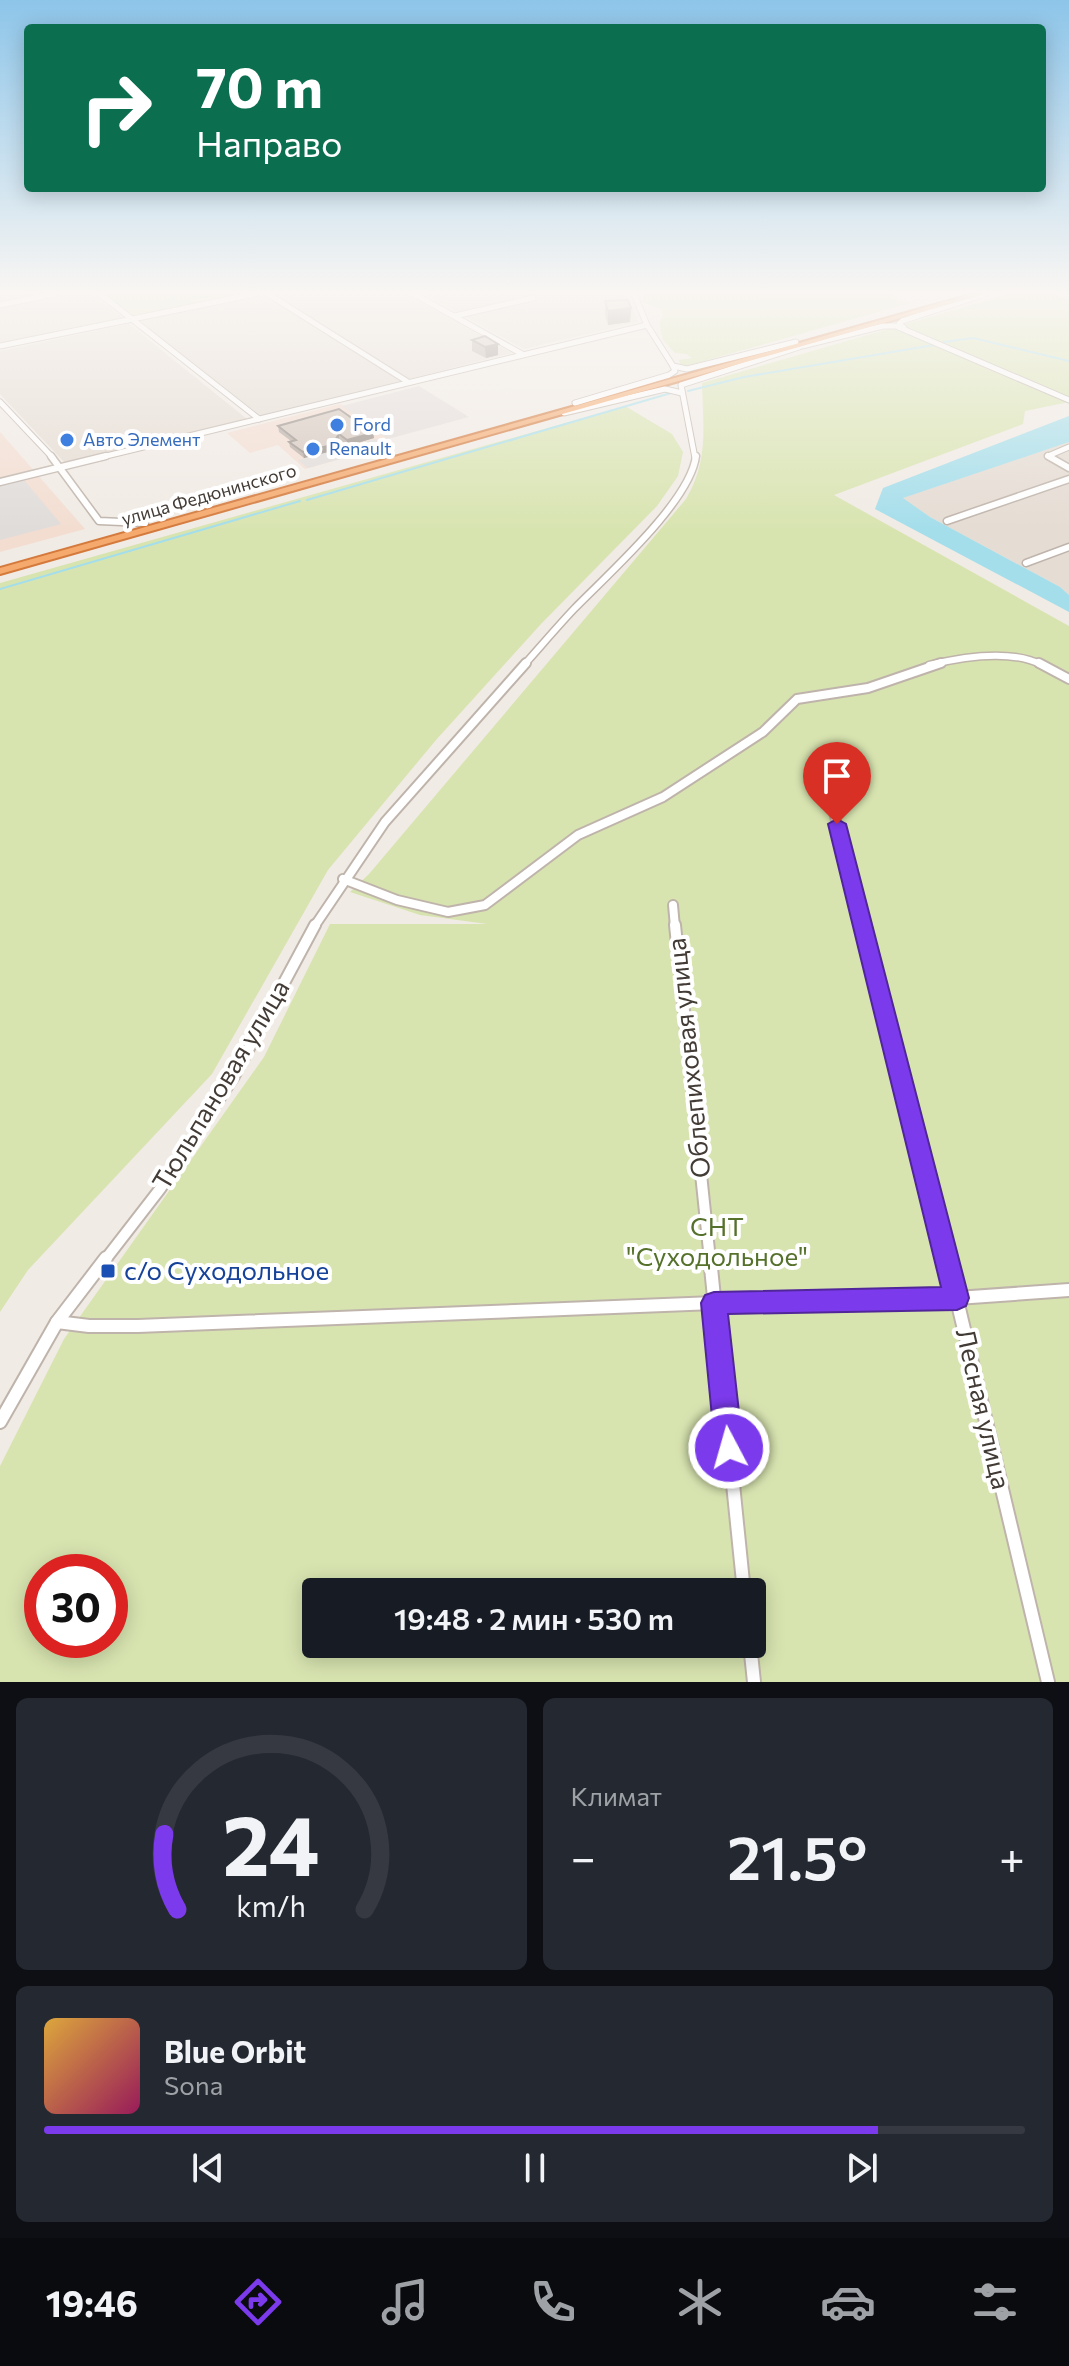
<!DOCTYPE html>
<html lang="ru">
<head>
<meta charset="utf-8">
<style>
  body { margin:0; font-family:Commissioner,sans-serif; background:#242831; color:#f1f3f6; height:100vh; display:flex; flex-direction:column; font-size:30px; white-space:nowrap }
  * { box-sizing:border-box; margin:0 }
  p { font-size:26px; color:#9ea1a6 }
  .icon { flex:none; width:44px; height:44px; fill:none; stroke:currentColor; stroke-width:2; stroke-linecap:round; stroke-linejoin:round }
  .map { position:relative; height:1682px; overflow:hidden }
  .details { display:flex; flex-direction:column; gap:16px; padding:16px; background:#0d0f14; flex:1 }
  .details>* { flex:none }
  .guide { position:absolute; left:24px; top:24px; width:1022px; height:168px; border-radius:8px; box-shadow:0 4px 20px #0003; background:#0b6e4f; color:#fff; overflow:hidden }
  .speed { position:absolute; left:24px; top:1554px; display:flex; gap:16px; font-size:40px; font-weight:700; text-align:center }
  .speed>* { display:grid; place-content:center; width:104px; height:104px; border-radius:50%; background:#171b24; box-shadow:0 4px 20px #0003; line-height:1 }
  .speed .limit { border:12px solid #d22; background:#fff; color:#111 }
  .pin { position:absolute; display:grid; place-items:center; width:68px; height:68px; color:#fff; margin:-82px -34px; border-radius:50% 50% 50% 0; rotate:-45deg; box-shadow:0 0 8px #0007 }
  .pin .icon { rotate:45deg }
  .me { position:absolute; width:88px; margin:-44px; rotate:354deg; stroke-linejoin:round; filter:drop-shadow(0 0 6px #0008) }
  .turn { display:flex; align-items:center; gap:28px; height:168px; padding:0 40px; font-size:36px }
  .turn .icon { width:104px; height:104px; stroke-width:2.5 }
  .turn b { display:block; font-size:56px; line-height:68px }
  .big { font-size:60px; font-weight:600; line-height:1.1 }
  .details .widget { flex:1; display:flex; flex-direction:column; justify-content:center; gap:12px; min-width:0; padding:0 28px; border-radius:12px; background:#242831 }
  .details .dial { align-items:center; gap:0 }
  .dial svg { height:208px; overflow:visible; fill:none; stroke:#363941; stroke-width:7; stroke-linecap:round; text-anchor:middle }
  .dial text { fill:#f1f3f6; stroke:none }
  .song { display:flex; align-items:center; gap:24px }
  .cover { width:96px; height:96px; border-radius:12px; background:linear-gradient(135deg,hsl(40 70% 55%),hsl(330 70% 35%)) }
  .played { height:8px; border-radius:4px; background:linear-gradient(90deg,#7c3aed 85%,#363941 85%) }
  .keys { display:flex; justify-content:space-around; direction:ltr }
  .heat { display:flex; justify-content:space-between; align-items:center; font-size:44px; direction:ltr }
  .details .tiles { flex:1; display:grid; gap:16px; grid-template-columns:1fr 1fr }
  .widget:last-child { grid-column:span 2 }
  .trip { position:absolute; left:302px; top:1578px; width:464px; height:80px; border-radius:8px; background:#171b24; box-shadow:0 4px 20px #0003; font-weight:600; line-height:80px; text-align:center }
  .tabs { display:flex; height:128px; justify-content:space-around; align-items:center; background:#090b0e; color:#9ea1a6 }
  .tabs .icon { width:56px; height:56px }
  .tabs .on { color:#7c3aed }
  .tabs b { font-size:36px; color:#f1f3f6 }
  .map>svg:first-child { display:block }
  .residential { fill:#e5dcd3 }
  .commercial { fill:#f3ddd1 }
  .industrial { fill:#e4ddda }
  .green { fill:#d8e4b0; fill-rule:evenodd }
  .parking { fill:#dfdcda }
  .water { fill:#a4deeb }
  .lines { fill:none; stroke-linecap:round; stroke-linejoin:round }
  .stream { stroke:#a4deeb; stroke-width:2 }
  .street-far4-casing { stroke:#bfb4ab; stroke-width:7 }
  .street-far3-casing { stroke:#bfb4ab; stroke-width:9 }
  .street-far2-casing { stroke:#bfb4ab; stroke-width:12 }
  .street-far1-casing { stroke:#bfb4ab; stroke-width:14 }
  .street-casing { stroke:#bfb4ab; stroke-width:16 }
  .highway-casing { stroke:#d47a3d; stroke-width:4 }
  .street-far4 { stroke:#fff; stroke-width:5 }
  .street-far3 { stroke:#fff; stroke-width:6 }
  .street-far2 { stroke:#fff; stroke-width:8 }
  .street-far1 { stroke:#fff; stroke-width:10 }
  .street { stroke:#fff; stroke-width:12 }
  .highway { fill:#f5a96c; fill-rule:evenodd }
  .wall { fill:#b7aba3 }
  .shaded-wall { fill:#958b85 }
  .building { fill:#d5c7be; stroke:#958b85; stroke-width:2 }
  .route { fill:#7c3aed; stroke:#51269a; stroke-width:2 }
  .shop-dot { fill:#3f7fe0; stroke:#fff; stroke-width:3 }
  .transit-dot { fill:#1a4fb4; stroke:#fff; stroke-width:3 }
  .labels { text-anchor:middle; stroke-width:8; stroke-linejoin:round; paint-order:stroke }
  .far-shop-label { font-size:18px; fill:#366cbe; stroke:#fff; text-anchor:start }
  .far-street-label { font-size:18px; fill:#433b35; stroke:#fff }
  .near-street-label { font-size:26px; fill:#433b35; stroke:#fff }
  .near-park-label { font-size:26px; fill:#56712c; stroke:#fff }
  .near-transit-label { font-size:26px; fill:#164399; stroke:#fff; text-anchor:start }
</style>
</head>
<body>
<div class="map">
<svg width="1069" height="1682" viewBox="0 0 1069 1682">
  <rect width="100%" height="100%" fill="#f1ebe5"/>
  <g class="residential">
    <path d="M0 294H93L124 319 0 344Z"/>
    <path d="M275 294H406L512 353 408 379Z"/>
    <path d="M424 294H626L638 322 524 349Z"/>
    <path d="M263 295 400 381 260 415 138 321Z"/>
    <path d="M129 324 247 419 66 464 0 394V351Z"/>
    <path d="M1069 442V595L1060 587 930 517 902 498Z"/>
  </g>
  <g class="commercial">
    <path d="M340 404 395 444 305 469 278 445 250 453 227 433Z"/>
    <path d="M0 432 85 529 0 552Z"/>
  </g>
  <path class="industrial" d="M419 386 469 417 388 439 342 406Z"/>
  <g class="green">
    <path d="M103 294H248L133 318Z"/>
    <path d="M643 294H893L898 300 911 303 686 366H681L679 360 692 358 686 354 675 353 663 340 659 323 663 315 660 309 643 302Z"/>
    <path d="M1009 294H1054L1069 300V402L1025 411 1023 424 834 495 1069 626V1682H0V1466L64 1339 264 1057 330 924H487L420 915 350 892 369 874 686 499C709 460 703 427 702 383ZM42 1572H110V1640H42ZM316 1592H752V1644H316Z"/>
    <path d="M625 406 672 434 683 452 678 476 657 506 541 624 436 740 328 870 212 1074 28 1270 0 1312V583Z"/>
  </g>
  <g class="parking">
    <path d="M375 439 385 446 308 468 298 460Z"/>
    <path d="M23 479 61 524 0 540V484Z"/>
  </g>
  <path class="water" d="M1069 416V442L903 498 930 517 1060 587 1069 595V612L875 509 883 488Z"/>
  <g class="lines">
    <g class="stream">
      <path d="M174 302 172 298 175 294"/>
      <path d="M944 342 973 338 1069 361"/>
      <path d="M688 391 744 377 934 345"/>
      <path d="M307 500 671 393"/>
      <path d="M0 589 300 501"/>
    </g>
    <g class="street-far4-casing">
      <g id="street-far4">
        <path d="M100 294 259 419"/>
        <path d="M268 294 408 382"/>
        <path d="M414 294 522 354"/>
        <path d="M634 294 647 325 673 366"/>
        <path d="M0 305 54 294"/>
        <path d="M455 316 533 298"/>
        <path d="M904 328 899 324 902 321 985 294"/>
        <path d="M0 346 255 294"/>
        <path d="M802 346 883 326H896L1069 400"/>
        <path d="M673 366 687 369 796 342"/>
        <path d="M0 402 53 458"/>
        <path d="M575 403 669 375 675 371 673 366"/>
        <path d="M564 413 665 389 682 393"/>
        <path d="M98 458 647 325"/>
        <path d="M695 458 681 385 799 347"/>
        <path d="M1052 458 1048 456 1069 447"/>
      </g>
    </g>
    <g class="street-far3-casing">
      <g id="street-far3">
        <path d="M51 456 99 521 145 523"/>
        <path d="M1048 456 1069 468"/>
        <path d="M0 482 106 456"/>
        <path d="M947 521 1069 479"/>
        <path d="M1026 563 1069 547"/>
        <path d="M524 665C541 646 557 627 574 609 607 575 690 502 696 456"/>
        <path d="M929 665C962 657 1011 649 1042 665"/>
      </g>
    </g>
    <g class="street-far2-casing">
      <g id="street-far2">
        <path d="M1039 663 1069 679"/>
        <path d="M822 765 863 927"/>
        <path d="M343 879 397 900 448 912 485 905 578 835 663 797 763 732 797 699 868 688 941 663"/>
        <path d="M673 905 675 927"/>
        <path d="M314 927 385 822 526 663"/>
      </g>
    </g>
    <g class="street-far1-casing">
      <g id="street-far1">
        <path d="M675 925 710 1260"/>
        <path d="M863 925 947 1260"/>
        <path d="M105 1260 160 1189 234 1076 315 925"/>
      </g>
    </g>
    <g class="street-casing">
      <g id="street">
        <path d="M710 1258 744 1592"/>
        <path d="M947 1258 1048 1682"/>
        <path d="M57 1322 89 1326H138L714 1303 957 1298 1069 1290"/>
        <path d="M0 1422 57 1322 106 1258"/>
        <path d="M750 1644 754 1682"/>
      </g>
    </g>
    <g class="highway-casing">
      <path id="highway" d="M973 294H985L0 574V568Z"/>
    </g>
    <use href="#street-far4" class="street-far4"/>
    <use href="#street-far3" class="street-far3"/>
    <use href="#street-far2" class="street-far2"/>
    <use href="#street-far1" class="street-far1"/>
    <use href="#street" class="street"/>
    <use href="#highway" class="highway"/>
  </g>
  <g class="wall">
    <path d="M605 301 631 308 630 322 608 325 605 315Z"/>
    <path d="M472 340 498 344V355L486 358 472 351Z"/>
    <path d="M278 426 373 433 374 438 347 446 339 440 332 451 304 458 290 447 289 442 291 441 279 432Z"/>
  </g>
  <g class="shaded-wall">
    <path d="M631 308 630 322 608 325V311Z"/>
    <path d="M498 344V355L486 358 485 347Z"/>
    <path d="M373 433 374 438 347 446V440Z"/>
    <path d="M339 434V440L332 451 304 458 303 452Z"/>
  </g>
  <g class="building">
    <path d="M628 300 631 308 608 311 605 301Z"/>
    <path d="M485 336 498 344 485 347 472 340Z"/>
    <path d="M339 409 373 433 347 440 339 434 332 445 303 452 289 442 296 440 278 426Z"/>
  </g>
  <linearGradient id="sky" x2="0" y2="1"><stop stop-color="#8dc5e9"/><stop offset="0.55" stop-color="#f9f6f3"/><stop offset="1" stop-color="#f9f6f3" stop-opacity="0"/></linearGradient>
  <rect width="1069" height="530" fill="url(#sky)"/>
  <path class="route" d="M837 819 846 824 969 1298 966 1306 957 1310 728 1314 743 1448 739 1457 729 1461 719 1457 715 1448 701 1303 705 1295 714 1292 941 1287 828 824Z"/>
  <g class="shop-dot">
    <circle cx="337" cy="425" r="8"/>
    <circle cx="67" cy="440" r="8"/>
    <circle cx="313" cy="449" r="8"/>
  </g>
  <rect class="transit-dot" x="100" y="1263" width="16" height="16" rx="4"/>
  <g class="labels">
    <g class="far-shop-label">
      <text x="353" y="431">Ford</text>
      <text x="83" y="446">Авто Элемент</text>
      <text x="329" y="455">Renault</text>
    </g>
    <g class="far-street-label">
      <text transform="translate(209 495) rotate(-16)" y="6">улица Федюнинского</text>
    </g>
    <g class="near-street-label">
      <text transform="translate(689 1058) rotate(-96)" y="9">Облепиховая улица</text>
      <text transform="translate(221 1085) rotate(-59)" y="9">Тюльпановая улица</text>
      <text transform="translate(983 1409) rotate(77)" y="9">Лесная улица</text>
    </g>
    <g class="near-park-label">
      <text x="717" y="1236">СНТ<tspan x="717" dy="30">"Суходольное"</tspan></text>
    </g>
    <g class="near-transit-label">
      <text x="124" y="1280">с/о Суходольное</text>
    </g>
  </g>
</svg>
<div class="speed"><div class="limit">30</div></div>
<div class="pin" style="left:837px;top:824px;background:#d93025"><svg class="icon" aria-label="arrive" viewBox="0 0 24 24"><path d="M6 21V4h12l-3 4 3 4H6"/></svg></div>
<svg class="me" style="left:729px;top:1448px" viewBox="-20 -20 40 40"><circle r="17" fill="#7c3aed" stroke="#fff" stroke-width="3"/><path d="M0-11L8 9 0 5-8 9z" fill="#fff"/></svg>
<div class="trip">19:48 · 2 мин · 530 m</div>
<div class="guide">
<div class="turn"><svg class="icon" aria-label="right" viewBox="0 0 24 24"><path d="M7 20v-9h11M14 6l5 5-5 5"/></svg><div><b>70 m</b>Направо</div></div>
</div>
</div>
<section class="details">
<div class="tiles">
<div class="widget dial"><svg viewBox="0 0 100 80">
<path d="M14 69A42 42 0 1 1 86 69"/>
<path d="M14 69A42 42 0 0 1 9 40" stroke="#7c3aed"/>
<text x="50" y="56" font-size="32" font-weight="700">24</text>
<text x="50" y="72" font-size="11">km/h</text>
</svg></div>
<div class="widget"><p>Климат</p>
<div class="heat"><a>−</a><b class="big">21.5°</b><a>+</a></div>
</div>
<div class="widget">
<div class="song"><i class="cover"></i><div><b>Blue Orbit</b><p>Sona</p></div></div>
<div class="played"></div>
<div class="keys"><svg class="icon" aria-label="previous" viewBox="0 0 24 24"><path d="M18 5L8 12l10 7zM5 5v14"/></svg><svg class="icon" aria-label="pause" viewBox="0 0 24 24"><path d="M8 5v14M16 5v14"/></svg><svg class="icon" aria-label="next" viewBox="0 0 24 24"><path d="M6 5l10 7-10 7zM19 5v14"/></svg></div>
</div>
</div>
</section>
<nav class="tabs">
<b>19:46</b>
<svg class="icon on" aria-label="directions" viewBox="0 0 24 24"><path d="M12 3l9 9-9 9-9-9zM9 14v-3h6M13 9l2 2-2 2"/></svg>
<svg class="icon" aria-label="music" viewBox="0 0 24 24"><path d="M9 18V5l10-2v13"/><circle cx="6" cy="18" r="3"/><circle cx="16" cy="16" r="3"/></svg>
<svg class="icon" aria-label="phone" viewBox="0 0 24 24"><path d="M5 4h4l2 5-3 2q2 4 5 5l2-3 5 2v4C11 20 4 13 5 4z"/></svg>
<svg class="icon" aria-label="climate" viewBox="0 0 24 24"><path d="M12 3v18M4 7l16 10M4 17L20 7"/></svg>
<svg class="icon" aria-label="car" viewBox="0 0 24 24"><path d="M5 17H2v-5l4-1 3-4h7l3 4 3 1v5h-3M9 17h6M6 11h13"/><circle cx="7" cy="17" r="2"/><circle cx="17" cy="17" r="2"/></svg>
<svg class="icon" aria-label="filters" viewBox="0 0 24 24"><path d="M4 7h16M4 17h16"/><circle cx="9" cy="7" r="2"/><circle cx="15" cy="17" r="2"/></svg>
</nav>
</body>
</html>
